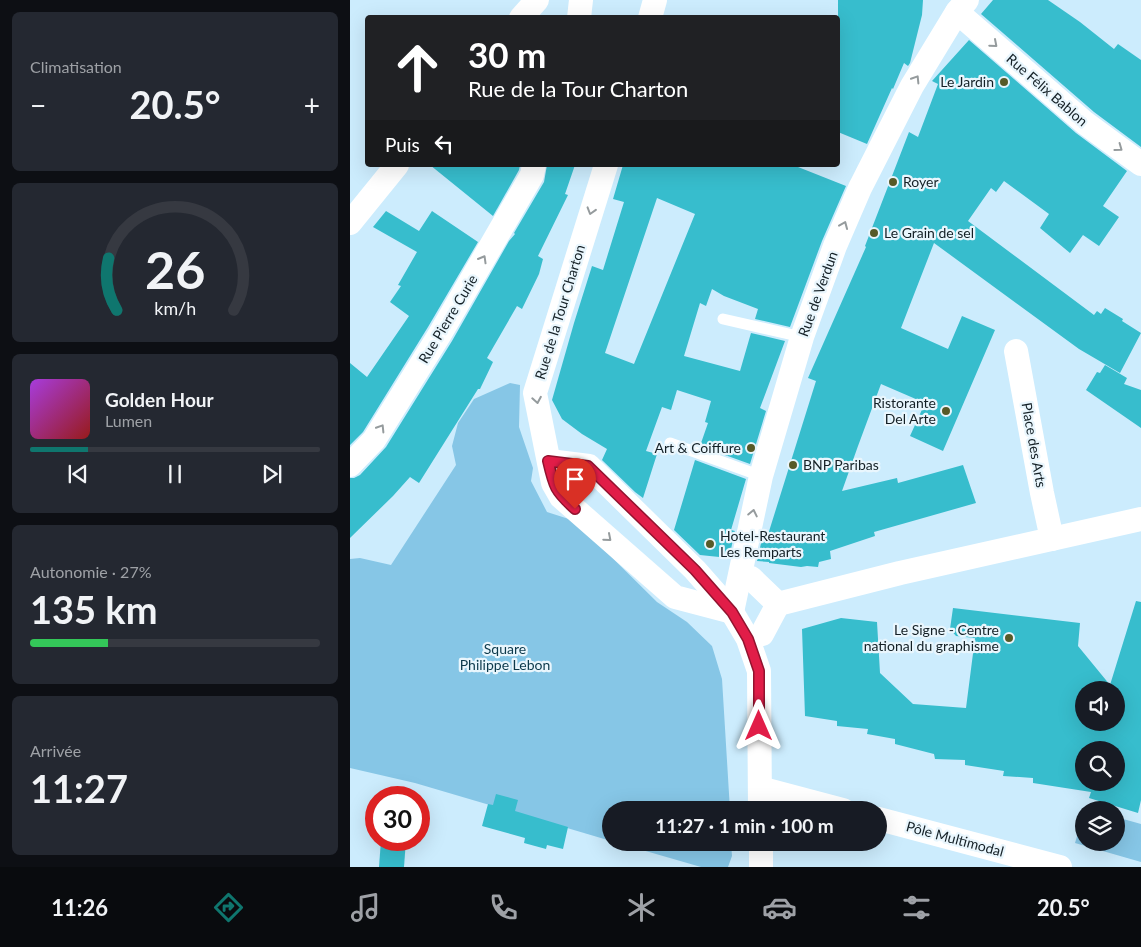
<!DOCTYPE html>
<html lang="fr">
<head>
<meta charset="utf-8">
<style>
  body { margin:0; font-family:Lato,sans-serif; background:#242831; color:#f1f3f6; height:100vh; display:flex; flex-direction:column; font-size:19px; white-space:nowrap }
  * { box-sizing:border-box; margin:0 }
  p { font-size:16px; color:#9ea1a6 }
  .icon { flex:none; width:28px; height:28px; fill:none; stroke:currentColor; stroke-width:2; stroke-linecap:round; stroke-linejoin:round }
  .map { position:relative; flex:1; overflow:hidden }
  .side { display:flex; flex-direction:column; gap:12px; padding:12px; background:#0d0f14; width:350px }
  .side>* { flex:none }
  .guide { position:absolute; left:15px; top:15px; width:475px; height:152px; border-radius:5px; box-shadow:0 5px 20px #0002; background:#202124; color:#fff; overflow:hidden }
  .tools { position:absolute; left:725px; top:681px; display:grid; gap:10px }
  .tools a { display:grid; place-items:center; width:50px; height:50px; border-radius:50%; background:#171b24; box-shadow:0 5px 20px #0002; font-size:25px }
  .speed { position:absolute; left:15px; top:786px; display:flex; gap:10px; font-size:25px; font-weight:700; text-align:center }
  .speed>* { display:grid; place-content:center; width:65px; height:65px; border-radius:50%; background:#171b24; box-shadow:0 5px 20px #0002; line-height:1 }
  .speed .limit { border:8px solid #d22; background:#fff; color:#111 }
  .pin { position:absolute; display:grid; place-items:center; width:42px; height:42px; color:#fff; margin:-51px -21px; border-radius:50% 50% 50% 0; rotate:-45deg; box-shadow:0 0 5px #0007 }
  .pin .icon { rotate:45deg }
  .me { position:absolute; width:55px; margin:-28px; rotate:0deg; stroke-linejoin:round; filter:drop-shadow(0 0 4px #0008) }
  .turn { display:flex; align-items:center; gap:18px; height:105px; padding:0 20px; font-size:22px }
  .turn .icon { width:65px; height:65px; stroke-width:2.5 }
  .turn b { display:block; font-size:35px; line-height:42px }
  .then { display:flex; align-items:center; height:48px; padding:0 20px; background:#0003; gap:10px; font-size:19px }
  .big { font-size:38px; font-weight:700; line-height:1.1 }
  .side .tile { flex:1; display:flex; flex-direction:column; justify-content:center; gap:8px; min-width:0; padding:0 18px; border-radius:8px; background:#242831 }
  .side .dial { align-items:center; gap:0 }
  .dial svg { height:130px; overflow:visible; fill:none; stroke:#363941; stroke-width:7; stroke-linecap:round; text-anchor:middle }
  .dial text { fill:#f1f3f6; stroke:none }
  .song { display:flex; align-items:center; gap:15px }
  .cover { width:60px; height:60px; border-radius:8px; background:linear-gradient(135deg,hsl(280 70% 55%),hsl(0 70% 35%)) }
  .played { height:5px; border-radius:2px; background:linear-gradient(90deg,#0f766e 20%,#363941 20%) }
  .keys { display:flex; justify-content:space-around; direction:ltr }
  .heat { display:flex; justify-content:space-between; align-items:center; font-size:28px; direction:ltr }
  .charge { height:8px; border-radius:4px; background:linear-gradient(90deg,#34c759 27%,#363941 0) }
  .trip { position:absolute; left:252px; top:801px; width:285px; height:50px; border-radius:25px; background:#171b24; box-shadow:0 5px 20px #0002; font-weight:700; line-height:50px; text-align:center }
  .tab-bar { display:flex; height:80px; justify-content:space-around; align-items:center; background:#090b0e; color:#9ea1a6 }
  .tab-bar .icon { width:35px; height:35px }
  .tab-bar .on { color:#0f766e }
  .tab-bar b { font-size:22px; color:#f1f3f6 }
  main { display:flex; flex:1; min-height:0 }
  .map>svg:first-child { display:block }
  .green { fill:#86c6e6 }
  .building { fill:#37bdcd; fill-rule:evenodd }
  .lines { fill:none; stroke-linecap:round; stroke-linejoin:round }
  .lane { stroke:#fff; stroke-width:11 }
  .street { stroke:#fff; stroke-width:24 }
  .oneway { stroke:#959b9d }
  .route-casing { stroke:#92132f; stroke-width:12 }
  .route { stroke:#e11d48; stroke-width:9 }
  .poi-dot { fill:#575a28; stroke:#e9f6fd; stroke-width:2 }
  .labels { text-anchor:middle; stroke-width:4.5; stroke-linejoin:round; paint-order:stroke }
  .poi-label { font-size:14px; fill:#142026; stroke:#e9f6fd; text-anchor:end }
  .street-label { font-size:14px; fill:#142026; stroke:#e9f6fd }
  .park-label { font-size:14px; fill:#0c394b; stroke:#e9f6fd }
</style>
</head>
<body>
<main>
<section class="side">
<div class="tile"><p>Climatisation</p>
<div class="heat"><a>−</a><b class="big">20.5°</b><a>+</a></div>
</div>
<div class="tile dial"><svg viewBox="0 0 100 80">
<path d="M14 69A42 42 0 1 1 86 69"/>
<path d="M14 69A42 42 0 0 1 9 37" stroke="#0f766e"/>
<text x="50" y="56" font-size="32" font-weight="700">26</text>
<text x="50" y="72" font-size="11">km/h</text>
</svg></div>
<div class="tile">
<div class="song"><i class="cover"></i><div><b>Golden Hour</b><p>Lumen</p></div></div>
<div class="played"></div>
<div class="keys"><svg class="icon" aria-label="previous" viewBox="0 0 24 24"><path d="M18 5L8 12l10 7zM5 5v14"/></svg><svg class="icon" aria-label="pause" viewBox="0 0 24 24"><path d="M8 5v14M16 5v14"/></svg><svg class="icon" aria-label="next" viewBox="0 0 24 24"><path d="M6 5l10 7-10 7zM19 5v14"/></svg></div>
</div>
<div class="tile"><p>Autonomie · 27%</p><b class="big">135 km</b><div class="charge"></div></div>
<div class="tile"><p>Arrivée</p><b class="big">11:27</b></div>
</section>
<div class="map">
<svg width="791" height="867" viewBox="0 0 791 867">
  <rect width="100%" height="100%" fill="#ccecfd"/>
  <g class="green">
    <path d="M160 383 170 385 169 427 183 468 181 481 197 512 225 521 307 602 337 622 362 646 372 679 380 810H261V841L65 783 0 768V559L10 558 41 565 106 465 102 446 108 423 124 399Z"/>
    <path d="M734 813V842H766V817L791 824V862L725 843Z"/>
    <path d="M268 843H381L382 856 378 867H351Z"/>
  </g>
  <g class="building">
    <path d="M488 0H573L572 15 560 63 558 66 554 63 543 89 542 88 517 144 488 132Z"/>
    <path d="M643 0H698L730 22 764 49 768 44 791 60V147L744 112 631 14Z"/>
    <path d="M619 40 726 133 777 171 753 206 769 217 749 246 733 235 720 253 690 228 699 214 654 181 646 192 641 188 618 221 744 315 747 311 751 314 755 308 773 319 772 321 791 333 770 373 729 349 584 243 551 328 598 349 612 316 645 330 593 451 560 436 575 403 531 384 508 446 492 491 547 478 548 483 613 465 626 503 524 532 525 536 480 551 481 559 469 562 468 567 457 566 451 567 419 563V562L407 561 412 539 416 541 466 381 458 378 516 247 515 246 559 132 568 137 588 84 582 81Z"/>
    <path d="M80 165H170L169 170 143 216Z"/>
    <path d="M197 165H225L215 194 218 195 188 256 193 259 189 274 172 309 167 306 137 358 143 362 130 389H128L69 483 60 477 43 496 0 538V478H4L10 475 36 447 102 341 159 241 165 234 164 233 194 182Z"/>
    <path d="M273 165H443L496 186 472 241 440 327 405 319 408 309 374 296 362 289 356 306 350 303 334 356 390 371 401 333 435 341 410 408 416 411 400 464 350 446 358 423 355 422 361 401 327 390 321 410 312 407 296 451 307 454 293 498 285 492 252 460 257 449 232 434 212 419 202 400 224 323 242 266 253 270 274 202 263 199ZM307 198 345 214 284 364 255 353Z"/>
    <path d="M36 211 69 231 82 211 128 242 78 327 13 432 0 445V363L17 377 59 316 40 302 51 286 48 285 67 252 23 227Z"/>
    <path d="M755 365 777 378 774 384 791 390V428L736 390 747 372 750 373Z"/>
    <path d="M345 460 396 479 381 530 385 531 379 558 350 555 324 530Z"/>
    <path d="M786 601 791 602V800L788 813 739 798 741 792 683 783V778L653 776 654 771 615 765V760L585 759 584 754 545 744V739L517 734 518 729 487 726V721L455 716 452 629 491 618 527 622 530 673 563 704 616 708 625 638 606 636 600 629 603 608 730 623 728 646 760 685ZM734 690H766V722H734ZM734 750H766V782H734Z"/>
    <path d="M146 794 168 800 165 811 218 827 213 849 197 845 196 849 174 843 175 838 132 826 138 804 143 805Z"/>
    <path d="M31 840H56L54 867H29Z"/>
  </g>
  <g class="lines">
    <g class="lane">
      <path d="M373 319 452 337"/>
      <path d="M320 443 411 476"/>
    </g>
    <g class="street">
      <path d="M607 12 735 123 791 164"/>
      <path d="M171 18 187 0"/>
      <path d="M229 18 231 0"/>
      <path d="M300 18 305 0"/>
      <path d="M256 165 185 393 203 483 211 497 325 597 382 612"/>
      <path d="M0 223 47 165"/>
      <path d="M666 351 692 493 702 539"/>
      <path d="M199 461 239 466 345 570 382 612 398 639 409 671 410 810"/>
      <path d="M0 465 24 440 90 334 182 175 184 165"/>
      <path d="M401 578 428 604"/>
      <path d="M382 612 411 476 452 337 485 246 510 188 562 86 607 12 617 0"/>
      <path d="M412 634 428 604 550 573 791 519"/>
      <path d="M410 788 493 810"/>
      <path d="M529 819 710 867"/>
      <path d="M411 842V867"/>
    </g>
  </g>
  <defs><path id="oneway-chevron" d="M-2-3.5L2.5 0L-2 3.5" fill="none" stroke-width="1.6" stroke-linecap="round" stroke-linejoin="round" transform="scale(1.25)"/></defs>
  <g class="oneway">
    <use href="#oneway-chevron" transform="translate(644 44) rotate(41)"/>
    <use href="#oneway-chevron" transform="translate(566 79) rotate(-58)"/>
    <use href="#oneway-chevron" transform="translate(769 148) rotate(36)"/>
    <use href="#oneway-chevron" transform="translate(241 211) rotate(107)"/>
    <use href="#oneway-chevron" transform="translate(494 225) rotate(-67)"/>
    <use href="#oneway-chevron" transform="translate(133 259) rotate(-60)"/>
    <use href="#oneway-chevron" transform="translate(187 400) rotate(80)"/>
    <use href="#oneway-chevron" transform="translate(31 428) rotate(-58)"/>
    <use href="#oneway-chevron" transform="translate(403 513) rotate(-78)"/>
    <use href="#oneway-chevron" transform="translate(258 538) rotate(41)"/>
  </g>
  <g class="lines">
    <g class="route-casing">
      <path id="route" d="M225 509C205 491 204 487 198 461L238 466 345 570 382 612 398 639 409 671V726"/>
    </g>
    <use href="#route" class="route"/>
  </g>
  <g class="poi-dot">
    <circle cx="654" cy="82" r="5"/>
    <circle cx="543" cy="182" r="5"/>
    <circle cx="524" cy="233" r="5"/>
    <circle cx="596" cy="411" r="5"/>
    <circle cx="401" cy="448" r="5"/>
    <circle cx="443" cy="465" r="5"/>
    <circle cx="360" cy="544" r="5"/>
    <circle cx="659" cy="638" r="5"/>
  </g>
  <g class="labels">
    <g class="poi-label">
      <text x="644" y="87">Le Jardin</text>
      <text x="553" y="187" text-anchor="start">Royer</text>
      <text x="534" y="238" text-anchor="start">Le Grain de sel</text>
      <text x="586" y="408">Ristorante<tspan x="586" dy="16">Del Arte</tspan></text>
      <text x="391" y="453">Art &amp; Coiffure</text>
      <text x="453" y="470" text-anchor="start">BNP Paribas</text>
      <text x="370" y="541" text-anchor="start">Hotel-Restaurant<tspan x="370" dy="16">Les Remparts</tspan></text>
      <text x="649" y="635">Le Signe - Centre<tspan x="649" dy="16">national du graphisme</tspan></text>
    </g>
    <g class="street-label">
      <text transform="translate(697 90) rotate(41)" y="5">Rue Félix Bablon</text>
      <text transform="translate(468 294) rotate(-70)" y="5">Rue de Verdun</text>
      <text transform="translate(210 312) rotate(-73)" y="5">Rue de la Tour Charton</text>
      <text transform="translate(98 319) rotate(-59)" y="5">Rue Pierre Curie</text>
      <text transform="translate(684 445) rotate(80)" y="5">Place des Arts</text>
      <text transform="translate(605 839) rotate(15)" y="5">Pôle Multimodal</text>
    </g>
    <g class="park-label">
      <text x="155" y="654">Square<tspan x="155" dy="16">Philippe Lebon</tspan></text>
    </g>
  </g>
</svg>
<div class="tools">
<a><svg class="icon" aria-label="sound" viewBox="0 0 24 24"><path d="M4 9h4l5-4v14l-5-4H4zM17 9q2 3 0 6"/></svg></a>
<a><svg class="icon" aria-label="search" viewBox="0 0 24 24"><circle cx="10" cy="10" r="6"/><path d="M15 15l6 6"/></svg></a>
<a><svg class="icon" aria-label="layers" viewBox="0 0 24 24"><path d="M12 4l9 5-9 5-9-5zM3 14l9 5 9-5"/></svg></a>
</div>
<div class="speed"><div class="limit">30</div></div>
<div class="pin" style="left:225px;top:509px;background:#d93025"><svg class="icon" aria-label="arrive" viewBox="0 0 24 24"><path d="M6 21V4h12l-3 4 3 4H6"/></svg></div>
<svg class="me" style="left:409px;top:726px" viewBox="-20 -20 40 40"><path d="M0-17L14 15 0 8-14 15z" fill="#e11d48" stroke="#fff" stroke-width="4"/></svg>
<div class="trip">11:27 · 1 min · 100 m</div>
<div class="guide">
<div class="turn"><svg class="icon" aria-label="ahead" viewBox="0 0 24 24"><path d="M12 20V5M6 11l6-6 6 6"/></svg><div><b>30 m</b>Rue de la Tour Charton</div></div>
<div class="then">Puis<svg class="icon" aria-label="left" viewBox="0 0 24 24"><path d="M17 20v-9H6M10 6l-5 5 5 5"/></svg></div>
</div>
</div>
</main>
<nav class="tab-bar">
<b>11:26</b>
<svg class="icon on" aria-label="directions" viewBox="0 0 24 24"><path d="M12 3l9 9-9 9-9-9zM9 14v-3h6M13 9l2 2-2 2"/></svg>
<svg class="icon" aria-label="music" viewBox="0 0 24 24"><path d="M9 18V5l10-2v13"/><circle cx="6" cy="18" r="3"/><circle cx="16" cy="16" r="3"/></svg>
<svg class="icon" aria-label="phone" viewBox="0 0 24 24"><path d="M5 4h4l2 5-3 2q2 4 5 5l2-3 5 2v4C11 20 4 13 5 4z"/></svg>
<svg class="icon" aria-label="climate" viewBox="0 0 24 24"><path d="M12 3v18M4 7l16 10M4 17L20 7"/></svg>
<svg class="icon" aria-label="car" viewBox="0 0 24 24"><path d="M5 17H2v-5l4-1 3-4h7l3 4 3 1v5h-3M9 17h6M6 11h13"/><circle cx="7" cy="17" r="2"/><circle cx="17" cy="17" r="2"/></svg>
<svg class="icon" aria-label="filters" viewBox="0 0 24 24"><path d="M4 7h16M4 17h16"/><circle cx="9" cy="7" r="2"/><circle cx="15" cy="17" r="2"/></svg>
<b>20.5°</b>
</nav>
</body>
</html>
